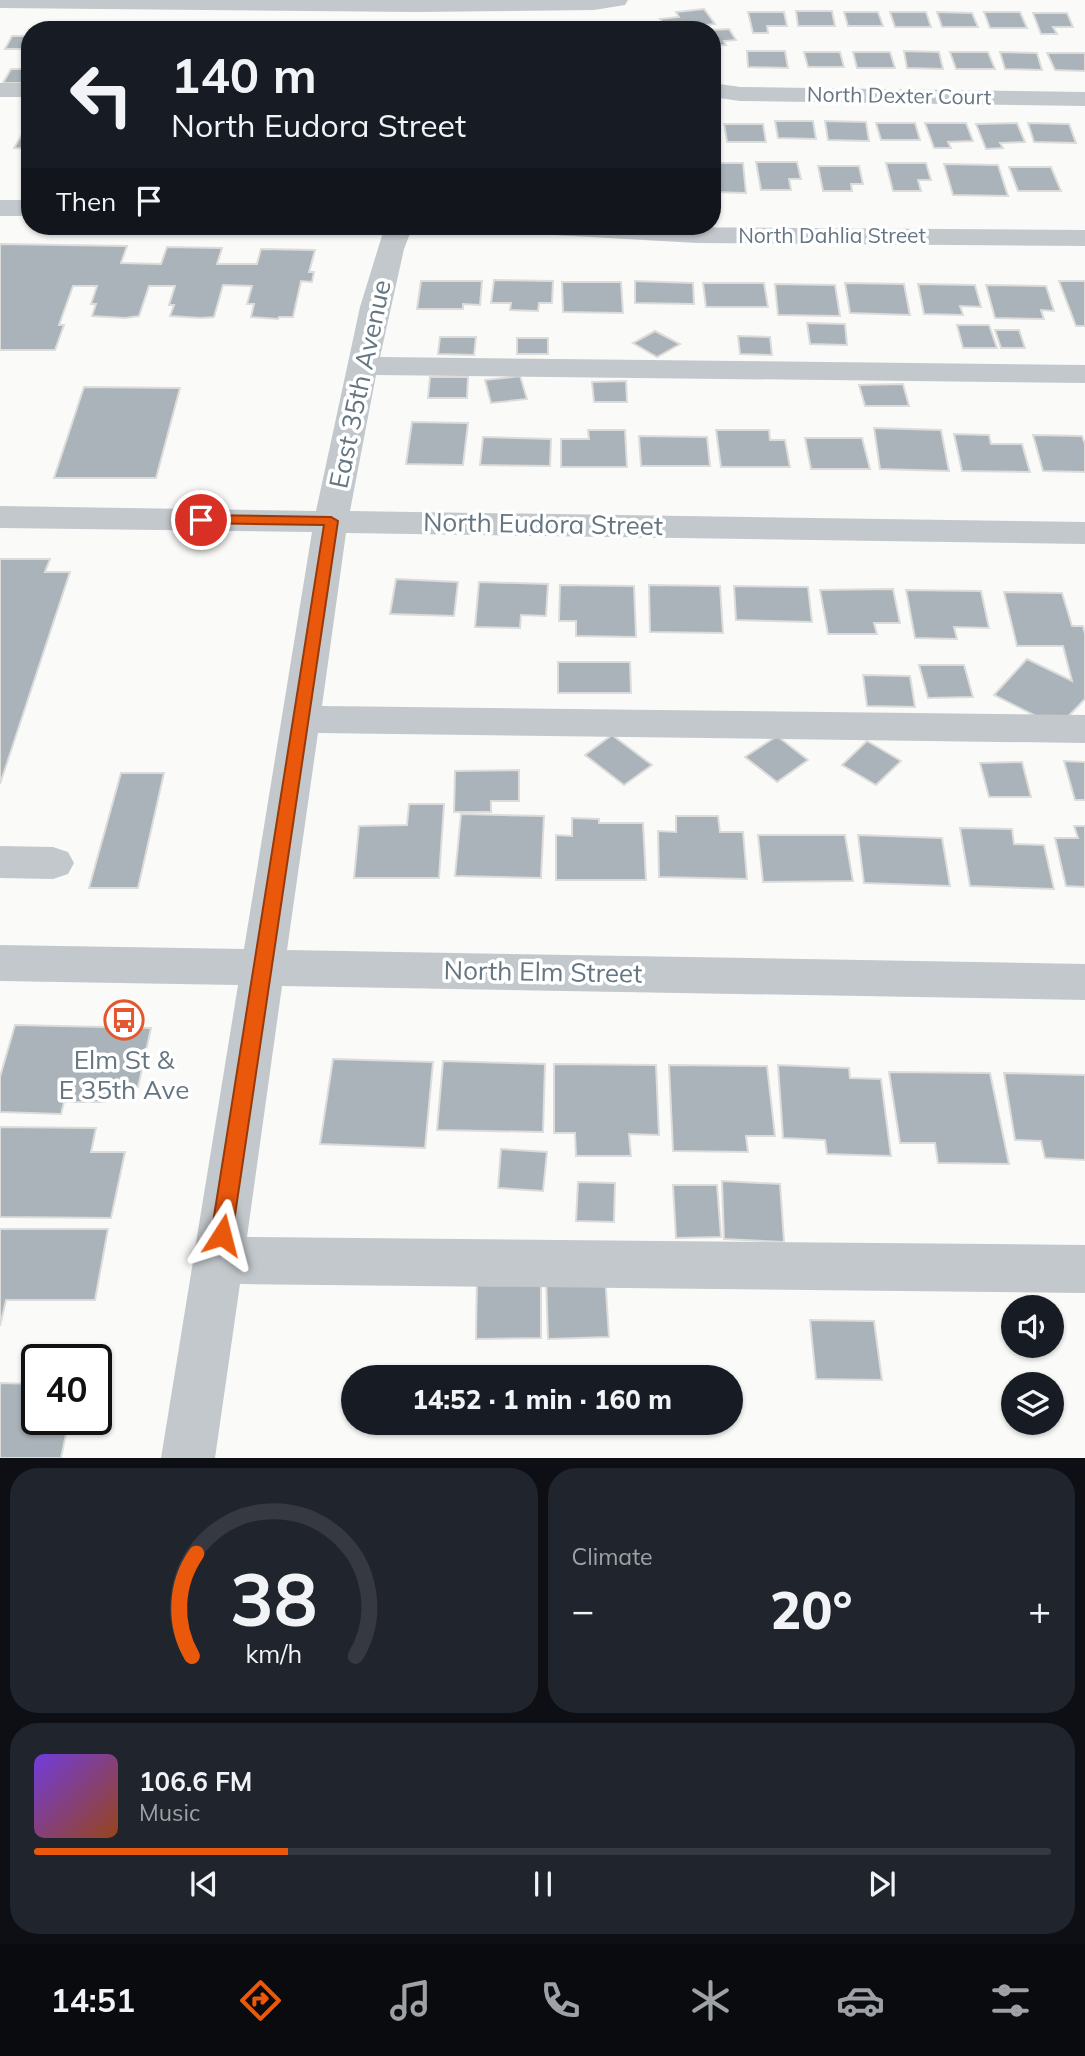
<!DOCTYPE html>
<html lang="en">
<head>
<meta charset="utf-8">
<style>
  body { margin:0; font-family:Mulish,sans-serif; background:#20242c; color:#f1f3f6; height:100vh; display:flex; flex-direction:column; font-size:26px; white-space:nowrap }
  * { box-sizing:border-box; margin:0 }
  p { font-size:23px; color:#9ea1a6 }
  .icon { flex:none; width:38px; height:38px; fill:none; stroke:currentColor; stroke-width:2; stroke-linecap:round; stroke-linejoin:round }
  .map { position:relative; height:1458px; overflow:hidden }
  .drawer { display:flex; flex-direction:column; gap:10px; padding:10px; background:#0d0f14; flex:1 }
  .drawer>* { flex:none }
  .banner { position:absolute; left:21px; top:21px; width:700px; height:214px; border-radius:28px; box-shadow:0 2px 5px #0004; background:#171b24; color:#f1f3f6; overflow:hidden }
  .buttons { position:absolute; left:1001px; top:1295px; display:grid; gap:14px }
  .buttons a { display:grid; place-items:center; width:63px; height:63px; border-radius:50%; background:#171b24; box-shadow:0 2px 5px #0004; font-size:35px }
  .speed { position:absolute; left:21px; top:1344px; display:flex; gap:14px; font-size:35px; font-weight:700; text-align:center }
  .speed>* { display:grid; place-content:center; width:91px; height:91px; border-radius:50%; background:#171b24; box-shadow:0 2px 5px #0004; line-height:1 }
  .speed .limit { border:4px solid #111; border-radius:10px; background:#fff; color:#111 }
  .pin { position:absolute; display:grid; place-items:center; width:60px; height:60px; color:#fff; margin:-30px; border:4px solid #fff; border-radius:50%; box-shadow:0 2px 7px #0007 }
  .me { position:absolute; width:77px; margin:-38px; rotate:9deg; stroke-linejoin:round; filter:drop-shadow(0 0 5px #0008) }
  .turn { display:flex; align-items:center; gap:24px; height:147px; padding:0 35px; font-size:32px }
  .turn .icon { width:91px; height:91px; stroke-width:2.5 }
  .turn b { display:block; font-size:49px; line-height:60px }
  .then { display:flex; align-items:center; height:66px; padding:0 35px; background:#0003; gap:14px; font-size:26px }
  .big { font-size:52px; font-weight:800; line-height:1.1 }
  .drawer .tile { flex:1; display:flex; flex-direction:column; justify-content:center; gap:10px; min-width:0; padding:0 24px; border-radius:28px; background:#20242c }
  .drawer .dial { align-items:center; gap:0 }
  .dial svg { height:182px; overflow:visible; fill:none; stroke:#363941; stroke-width:7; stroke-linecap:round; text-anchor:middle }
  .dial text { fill:#f1f3f6; stroke:none }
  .song { display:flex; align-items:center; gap:21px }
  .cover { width:84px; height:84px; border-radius:10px; background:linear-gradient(135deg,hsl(260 70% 55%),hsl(20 70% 35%)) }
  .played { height:7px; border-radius:4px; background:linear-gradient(90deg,#ea580c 25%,#363941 25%) }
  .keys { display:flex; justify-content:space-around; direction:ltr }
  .heat { display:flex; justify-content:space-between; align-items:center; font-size:38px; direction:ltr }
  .drawer .tiles { flex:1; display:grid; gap:10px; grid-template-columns:1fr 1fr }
  .tile:last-child { grid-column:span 2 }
  .trip { position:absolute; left:341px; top:1365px; width:402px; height:70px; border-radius:35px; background:#171b24; box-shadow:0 2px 5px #0004; font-weight:800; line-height:70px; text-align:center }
  .tab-bar { display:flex; height:112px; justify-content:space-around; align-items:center; background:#090b0e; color:#9ea1a6 }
  .tab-bar .icon { width:49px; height:49px }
  .tab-bar .on { color:#ea580c }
  .tab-bar b { font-size:32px; color:#f1f3f6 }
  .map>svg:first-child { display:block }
  .building { fill:#aab3b9; stroke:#dcdcda; stroke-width:2 }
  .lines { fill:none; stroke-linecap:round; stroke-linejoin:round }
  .minor { fill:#c3c8cc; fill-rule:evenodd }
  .route { fill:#ea580c; stroke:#983908; stroke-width:2 }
  .labels { text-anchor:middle; stroke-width:7; stroke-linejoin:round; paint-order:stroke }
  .far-street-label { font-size:21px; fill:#657683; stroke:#fff }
  .street-label { font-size:26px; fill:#657683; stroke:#fff }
  .poi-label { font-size:26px; fill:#657683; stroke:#fff }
</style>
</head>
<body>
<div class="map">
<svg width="1085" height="1458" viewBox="0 0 1085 1458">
  <rect width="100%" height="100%" fill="#fafaf8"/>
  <g class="building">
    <path d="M704 9 715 24 667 29 660 19 679 17 676 12Z"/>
    <path d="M796 11H832L835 26H798Z"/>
    <path d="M748 12H784L787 26H767L768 33H753Z"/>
    <path d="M844 12H878L883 26H848Z"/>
    <path d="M890 12H926L931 27H895Z"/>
    <path d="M937 12 972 13 978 27H942Z"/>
    <path d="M984 12H1020L1027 28H990Z"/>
    <path d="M1033 13H1067L1073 27H1053L1057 34H1041Z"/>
    <path d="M493 26H550L551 30H493Z"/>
    <path d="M729 29 736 40 724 41 726 45 712 46V30Z"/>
    <path d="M12 36H30V49H5Z"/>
    <path d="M747 51H785L788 68 748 67Z"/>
    <path d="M904 51 939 52 943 69 907 68Z"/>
    <path d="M804 52H840L844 67H808Z"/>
    <path d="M853 52H890L895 68H857Z"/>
    <path d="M950 52H988L995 69H956Z"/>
    <path d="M1000 52 1037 53 1042 70 1005 69Z"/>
    <path d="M1047 53H1085V71L1055 70Z"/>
    <path d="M11 69H30V83H3Z"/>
    <path d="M775 121H813L816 139 778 138Z"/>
    <path d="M825 121 866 122 869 141 828 140Z"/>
    <path d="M876 123H915L920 140H881Z"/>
    <path d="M925 123H966L973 141 948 142 951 148H934Z"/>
    <path d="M1017 123 1025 142 1000 143 1003 148 986 149 976 124Z"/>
    <path d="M1028 123 1069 124 1076 143 1034 142Z"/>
    <path d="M724 124H763L766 142H727Z"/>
    <path d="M24 131H30V149L14 148Z"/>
    <path d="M756 162H797L801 179H789L791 190H761Z"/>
    <path d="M712 163H743L746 193 712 192Z"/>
    <path d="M886 163H926L931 180H918L921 191H893Z"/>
    <path d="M944 164 998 165 1008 196 953 195Z"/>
    <path d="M818 166H859L863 184H851L852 191H823Z"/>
    <path d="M1009 167H1051L1061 191H1018Z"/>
    <path d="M0 244 127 246 121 263 161 264 167 247 222 248 217 264H257L261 249 315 250 309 272H314L312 282 301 281 293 317H279L278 319 251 317 254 304H247L252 286 223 285 214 317 201 318 170 316 174 305H169L175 286H149L139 316 125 318 92 316 96 304H91L97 286H73L59 325H64L55 350H0Z"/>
    <path d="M494 280 553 281 552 303H539L538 311 510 310 511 303H491Z"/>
    <path d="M421 281H482L480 305 463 304V309H417Z"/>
    <path d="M635 281 693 283 694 304 635 303Z"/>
    <path d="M1059 281H1085V326H1076Z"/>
    <path d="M562 282H621L623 313 563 312Z"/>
    <path d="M703 283H764L768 307H706Z"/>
    <path d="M845 283 904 284 910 315 850 313Z"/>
    <path d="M775 284 835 285 840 316 778 315Z"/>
    <path d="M918 284 975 285 981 307 960 306 963 315 924 314Z"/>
    <path d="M986 285 1046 286 1054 311 1041 310 1044 319 995 318Z"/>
    <path d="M807 323 845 324 847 345 810 344Z"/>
    <path d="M957 325H989L997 348H963Z"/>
    <path d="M995 330H1019L1025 348H1001Z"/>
    <path d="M655 331 680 344 657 357 633 343Z"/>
    <path d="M738 336 770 337 772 355 740 354Z"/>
    <path d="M440 337H476L474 355 438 354Z"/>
    <rect x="517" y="338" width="31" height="16"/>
    <path d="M520 376 527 399 491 403 485 380Z"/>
    <path d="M430 377H468L467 398H428Z"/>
    <path d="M626 381 627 402H594L592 382Z"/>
    <path d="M903 384 909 406H865L859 385Z"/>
    <path d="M84 387 180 388 156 478H54Z"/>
    <path d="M412 422 468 423 463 465 406 464Z"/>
    <path d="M874 428 941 430 949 471 880 469Z"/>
    <path d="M588 430H625L627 467H561V439H589Z"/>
    <path d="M716 430H769L770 440H785L790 467H721Z"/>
    <path d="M954 434 989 435 991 444H1022L1030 472 962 471Z"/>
    <path d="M1033 435 1082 436 1085 444V472L1043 471Z"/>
    <path d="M639 436 707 437 710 466H641Z"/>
    <path d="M483 437 551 439 550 466 480 465Z"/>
    <path d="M805 438H862L870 469H811Z"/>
    <path d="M0 559H50L45 572H70L0 784Z"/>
    <path d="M396 579 458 582 454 616 390 614Z"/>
    <path d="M479 582 548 584 546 616 521 615 520 628 475 627Z"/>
    <path d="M560 585 634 586 636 637 576 636V621H559Z"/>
    <path d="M649 585 720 586 723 633 650 632Z"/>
    <path d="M734 586 808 587 812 622 736 620Z"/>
    <path d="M893 589 900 623H874L877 634H828L820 590Z"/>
    <path d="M906 590 981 591 989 628 954 627 957 639 915 638Z"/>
    <path d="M1004 592 1062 593 1072 626H1083L1085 634V699L1058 727 994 695 1027 659 1072 681 1063 646H1017Z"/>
    <path d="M558 662H630L631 693H558Z"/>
    <path d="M919 665H964L973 697 928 698Z"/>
    <path d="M863 675 910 676 915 707 867 706Z"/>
    <path d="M612 735 652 765 624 785 585 755Z"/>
    <path d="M777 736 808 760 777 782 745 757Z"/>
    <path d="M867 741 901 761 876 785 842 765Z"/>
    <path d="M1064 761 1085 762V800H1075Z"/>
    <path d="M1022 762 1031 797H989L980 763Z"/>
    <path d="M519 770V801H491V812H454L455 771Z"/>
    <path d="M121 773H164L138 888H89Z"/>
    <path d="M409 804H444L439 878H354L359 826 407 825Z"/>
    <path d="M461 814 544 816 541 878 455 876Z"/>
    <path d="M676 816H718L720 832H743L747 879 659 877 658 831 676 832Z"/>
    <path d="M572 818 599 819V823H643L646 880H556V835L572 836Z"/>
    <path d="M1074 826H1085V887L1066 886 1055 838H1078Z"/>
    <path d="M960 828 1012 829 1014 844 1044 845 1054 889 970 886Z"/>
    <path d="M758 835H845L853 881 763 882Z"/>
    <path d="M858 835 942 838 950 886 864 883Z"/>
    <path d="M15 1025 151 1028 138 1087 109 1086 105 1102H64L61 1114 0 1112V1077Z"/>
    <path d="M333 1059 433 1062 425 1148 320 1144Z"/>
    <path d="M443 1061 545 1064 543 1132 437 1130Z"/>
    <path d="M554 1064 656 1065 659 1135 629 1134 631 1156H576L575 1133H554Z"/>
    <path d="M669 1065 767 1066 775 1136H746L748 1152 673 1151Z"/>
    <path d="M778 1065 849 1068 850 1078 881 1079 891 1156 827 1154 825 1140 783 1138Z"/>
    <path d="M889 1072 990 1073 1009 1164 938 1163 935 1143H900Z"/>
    <path d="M1004 1073 1085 1075V1160L1045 1158 1041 1141 1015 1140Z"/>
    <path d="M0 1127 96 1128 91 1152H125L111 1218 0 1217Z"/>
    <path d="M501 1149 547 1152 543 1191 498 1188Z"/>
    <path d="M722 1181 780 1184 784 1242 724 1239Z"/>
    <path d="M578 1182 615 1183 614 1222 576 1221Z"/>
    <path d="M673 1185H717L721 1237 676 1238Z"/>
    <path d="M0 1229H108L95 1300H6L0 1326Z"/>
    <path d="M477 1274H541V1338L476 1339Z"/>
    <path d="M605 1275 609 1337 548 1339 546 1276Z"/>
    <path d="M810 1320 874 1321 882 1380 816 1379Z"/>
    <path d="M0 1383 37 1384V1419H69L61 1458H0Z"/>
  </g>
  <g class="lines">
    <g class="minor">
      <path d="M0 0H628L625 5 594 10 416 12 0 8Z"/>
      <rect x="0" y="83" width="30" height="14"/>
      <path d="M712 83 740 87 1085 92V106L740 101 712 97Z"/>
      <rect x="0" y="200" width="30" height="16"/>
      <path d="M385 226H413L404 249 380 357 1085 365V383L376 375 350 511 1085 522V544L346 533 322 706 1085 715V743L318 733 287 950 1085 964V1000L282 986 247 1237 1085 1245V1293L240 1284 215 1458H161L238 985 0 981V945L244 949 312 532 0 528V506L316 511 360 307Z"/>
      <path d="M523 226 1085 230V246L697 243 537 234 527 232Z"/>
      <path d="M0 846 53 847 68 852 74 863 68 874 53 879 0 878Z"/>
    </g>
  </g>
  <path class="route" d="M201 515 331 517 338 521 232 1235 229 1242 222 1244 214 1242 211 1235 324 525 196 523V516Z"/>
  <defs>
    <g id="bus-ring" transform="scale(2.0125)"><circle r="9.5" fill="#fff" stroke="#e4572e" stroke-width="1.5"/><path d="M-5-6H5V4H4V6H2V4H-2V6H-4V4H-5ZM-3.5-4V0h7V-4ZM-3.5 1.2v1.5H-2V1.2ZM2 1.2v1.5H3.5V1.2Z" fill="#e4572e"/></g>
  </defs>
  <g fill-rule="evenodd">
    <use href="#bus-ring" x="124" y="1020"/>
  </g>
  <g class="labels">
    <g class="far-street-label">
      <text transform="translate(899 96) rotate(1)" y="7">North Dexter Court</text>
      <text x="832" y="243">North Dahlia Street</text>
    </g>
    <g class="street-label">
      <text transform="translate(360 384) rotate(-78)" y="9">East 35th Avenue</text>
      <text transform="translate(543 524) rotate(1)" y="9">North Eudora Street</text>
      <text transform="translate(543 972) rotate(1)" y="9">North Elm Street</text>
    </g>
    <g class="poi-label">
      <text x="124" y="1069">Elm St &amp;<tspan x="124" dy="30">E 35th Ave</tspan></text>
    </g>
  </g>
</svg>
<div class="buttons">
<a><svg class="icon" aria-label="sound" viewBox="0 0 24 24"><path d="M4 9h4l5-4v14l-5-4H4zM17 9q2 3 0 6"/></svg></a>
<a><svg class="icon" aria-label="layers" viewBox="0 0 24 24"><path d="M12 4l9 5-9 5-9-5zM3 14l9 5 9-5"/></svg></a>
</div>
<div class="speed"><div class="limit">40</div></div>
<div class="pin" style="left:201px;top:520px;background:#d93025"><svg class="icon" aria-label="arrive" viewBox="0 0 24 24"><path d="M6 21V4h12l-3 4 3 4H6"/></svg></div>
<svg class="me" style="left:222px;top:1235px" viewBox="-20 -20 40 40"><path d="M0-17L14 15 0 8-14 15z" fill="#ea580c" stroke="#fff" stroke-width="4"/></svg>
<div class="trip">14:52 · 1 min · 160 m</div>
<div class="banner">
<div class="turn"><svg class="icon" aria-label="left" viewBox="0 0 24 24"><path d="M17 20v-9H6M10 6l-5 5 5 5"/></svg><div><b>140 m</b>North Eudora Street</div></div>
<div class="then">Then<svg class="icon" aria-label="arrive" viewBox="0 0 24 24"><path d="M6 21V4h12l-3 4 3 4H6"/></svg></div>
</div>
</div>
<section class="drawer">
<div class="tiles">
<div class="tile dial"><svg viewBox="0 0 100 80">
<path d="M14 69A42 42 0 1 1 86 69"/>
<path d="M14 69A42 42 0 0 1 16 24" stroke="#ea580c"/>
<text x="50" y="56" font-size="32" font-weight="700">38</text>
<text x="50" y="72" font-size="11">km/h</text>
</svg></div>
<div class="tile"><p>Climate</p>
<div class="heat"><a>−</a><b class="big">20°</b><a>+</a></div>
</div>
<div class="tile">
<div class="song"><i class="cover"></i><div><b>106.6 FM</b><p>Music</p></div></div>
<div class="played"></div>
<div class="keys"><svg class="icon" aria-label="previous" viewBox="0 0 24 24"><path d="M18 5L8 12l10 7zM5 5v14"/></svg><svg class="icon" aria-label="pause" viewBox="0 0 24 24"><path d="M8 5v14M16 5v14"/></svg><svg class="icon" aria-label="next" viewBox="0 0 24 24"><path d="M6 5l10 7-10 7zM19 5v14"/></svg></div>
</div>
</div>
</section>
<nav class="tab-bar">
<b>14:51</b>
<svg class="icon on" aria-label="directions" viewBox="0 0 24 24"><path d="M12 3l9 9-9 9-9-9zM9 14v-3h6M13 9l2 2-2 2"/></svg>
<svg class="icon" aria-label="music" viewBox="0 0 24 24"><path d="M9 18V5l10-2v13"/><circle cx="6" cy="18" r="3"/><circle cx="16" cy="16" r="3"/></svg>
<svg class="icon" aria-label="phone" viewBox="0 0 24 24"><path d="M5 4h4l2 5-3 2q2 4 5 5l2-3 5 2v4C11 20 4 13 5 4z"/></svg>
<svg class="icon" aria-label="climate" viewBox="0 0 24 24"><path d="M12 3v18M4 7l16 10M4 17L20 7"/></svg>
<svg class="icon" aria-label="car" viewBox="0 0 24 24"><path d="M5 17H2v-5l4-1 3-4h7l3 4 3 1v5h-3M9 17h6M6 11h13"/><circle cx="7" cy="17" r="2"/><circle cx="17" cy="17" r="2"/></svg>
<svg class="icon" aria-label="filters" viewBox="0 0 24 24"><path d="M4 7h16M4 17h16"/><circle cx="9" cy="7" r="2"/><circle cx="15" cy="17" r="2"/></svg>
</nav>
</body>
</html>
